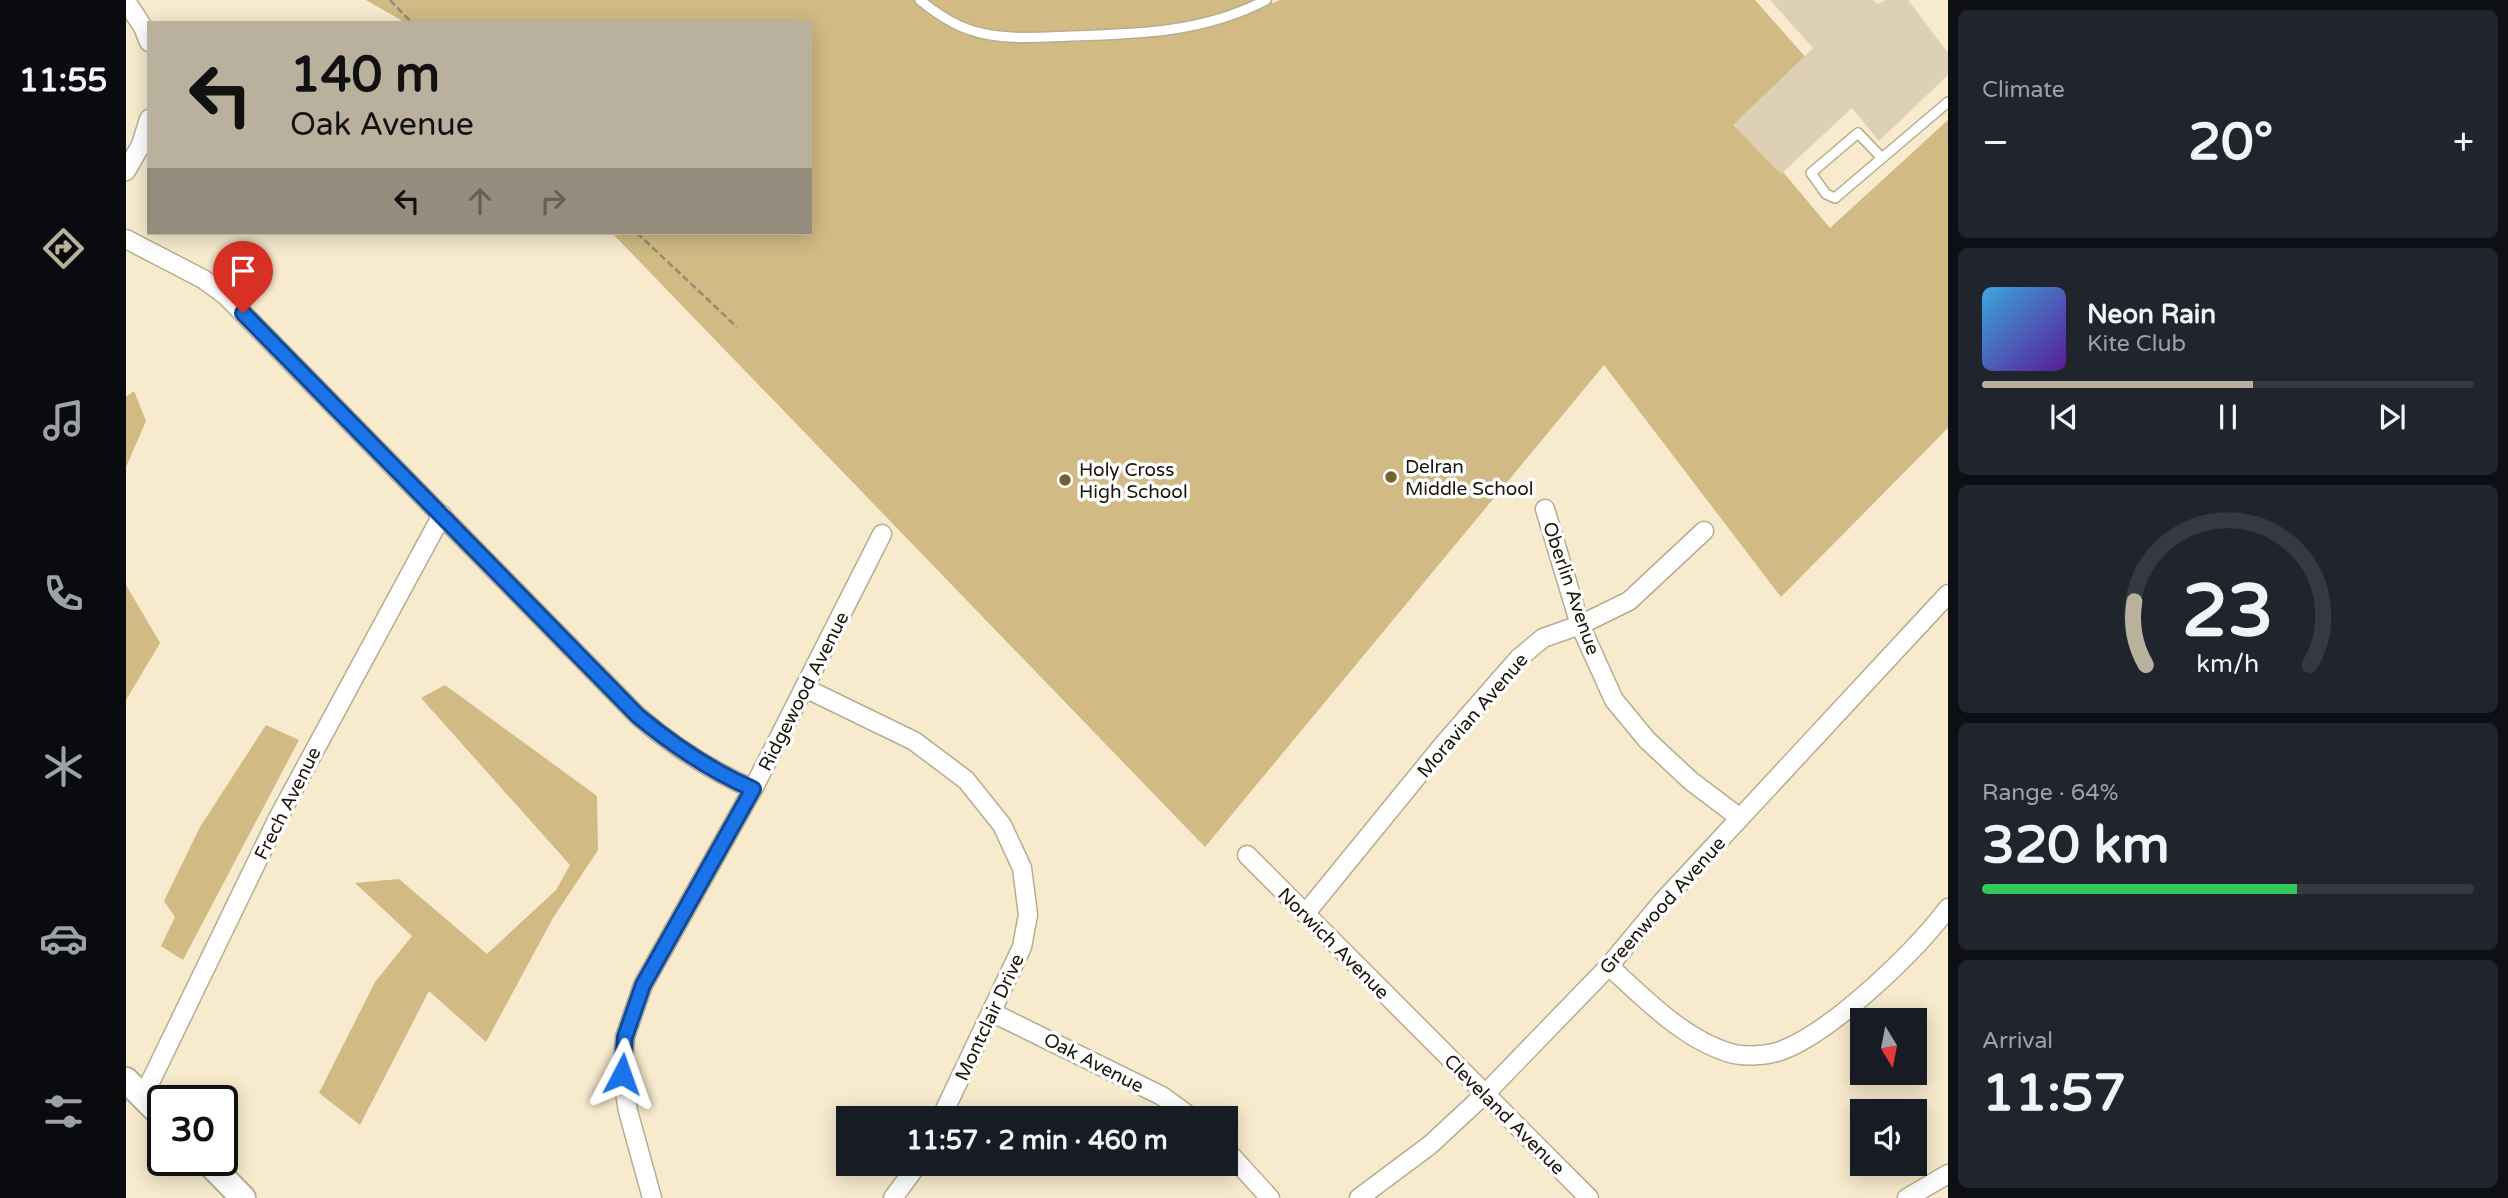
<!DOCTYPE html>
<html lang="en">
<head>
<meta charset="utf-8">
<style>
  body { margin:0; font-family:"Varela Round",sans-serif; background:#20242c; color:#f1f3f6; height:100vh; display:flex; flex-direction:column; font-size:26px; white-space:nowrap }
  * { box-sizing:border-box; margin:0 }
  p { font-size:23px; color:#9ea1a6 }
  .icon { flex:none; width:38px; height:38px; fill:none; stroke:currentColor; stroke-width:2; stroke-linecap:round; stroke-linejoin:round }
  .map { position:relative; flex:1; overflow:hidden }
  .sheet { display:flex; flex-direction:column; gap:10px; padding:10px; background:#0d0f14; width:560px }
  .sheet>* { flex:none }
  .top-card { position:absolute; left:21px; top:21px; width:665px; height:214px; border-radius:0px; box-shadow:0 4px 18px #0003; background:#b9b19d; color:#111; overflow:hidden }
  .needle { width:46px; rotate:170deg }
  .fabs { position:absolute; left:1724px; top:1008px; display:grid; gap:14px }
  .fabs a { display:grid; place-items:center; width:77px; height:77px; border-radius:0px; background:#171b24; box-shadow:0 4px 18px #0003; font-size:35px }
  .speed { position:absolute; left:21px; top:1085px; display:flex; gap:14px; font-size:35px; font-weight:700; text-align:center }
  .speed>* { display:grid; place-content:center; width:91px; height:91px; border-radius:50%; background:#171b24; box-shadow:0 4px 18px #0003; line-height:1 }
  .speed .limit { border:4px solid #111; border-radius:10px; background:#fff; color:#111 }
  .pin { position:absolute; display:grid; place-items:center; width:60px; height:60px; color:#fff; margin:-72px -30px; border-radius:50% 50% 50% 0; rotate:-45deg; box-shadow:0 0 7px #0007 }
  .pin .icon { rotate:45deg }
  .me { position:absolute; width:77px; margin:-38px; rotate:4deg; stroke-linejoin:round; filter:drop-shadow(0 0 5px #0008) }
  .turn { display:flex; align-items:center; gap:24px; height:147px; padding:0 28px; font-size:32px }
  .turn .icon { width:91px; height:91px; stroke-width:2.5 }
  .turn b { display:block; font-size:49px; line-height:60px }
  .lanes { display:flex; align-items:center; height:66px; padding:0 28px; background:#0003; justify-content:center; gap:35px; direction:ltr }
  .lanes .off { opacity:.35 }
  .big { font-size:52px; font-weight:700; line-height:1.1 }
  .sheet .tile { flex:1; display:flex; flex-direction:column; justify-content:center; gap:10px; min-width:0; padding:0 24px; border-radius:10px; background:#20242c }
  .sheet .dial { align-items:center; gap:0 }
  .dial svg { height:182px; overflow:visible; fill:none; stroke:#363941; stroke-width:7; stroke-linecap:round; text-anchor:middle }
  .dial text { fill:#f1f3f6; stroke:none }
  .song { display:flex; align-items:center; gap:21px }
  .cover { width:84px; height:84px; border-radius:10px; background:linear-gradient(135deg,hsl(200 70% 55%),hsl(270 70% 35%)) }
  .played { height:7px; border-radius:4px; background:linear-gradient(90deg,#b9b19d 55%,#363941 55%) }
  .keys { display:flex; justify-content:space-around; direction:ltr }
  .heat { display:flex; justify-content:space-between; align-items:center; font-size:38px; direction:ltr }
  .charge { height:10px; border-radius:5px; background:linear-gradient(90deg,#34c759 64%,#363941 0) }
  .trip { position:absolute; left:710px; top:1106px; width:402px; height:70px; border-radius:0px; background:#171b24; box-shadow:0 4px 18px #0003; font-weight:700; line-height:70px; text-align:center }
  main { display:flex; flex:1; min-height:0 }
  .tab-bar { display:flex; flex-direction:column; width:126px; justify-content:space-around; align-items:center; background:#090b0e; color:#9ea1a6 }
  .tab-bar .icon { width:49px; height:49px }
  .tab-bar .current { color:#b9b19d }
  .tab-bar b { font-size:32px; color:#f1f3f6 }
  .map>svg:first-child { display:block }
  .green { fill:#d1ba84 }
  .building { fill:#ddd0b4 }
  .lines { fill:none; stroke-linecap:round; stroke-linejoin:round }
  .lane-casing { stroke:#b8ac90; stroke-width:12 }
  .street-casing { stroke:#b8ac90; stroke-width:21 }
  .secondary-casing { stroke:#b8ac90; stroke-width:28 }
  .path { stroke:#948b76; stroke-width:2.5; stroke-dasharray:7 3.5; stroke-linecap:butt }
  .lane { stroke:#fff; stroke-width:9 }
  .street { stroke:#fff; stroke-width:18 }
  .secondary { stroke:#fff; stroke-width:24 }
  .route-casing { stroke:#114b97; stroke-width:18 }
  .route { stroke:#1a73e8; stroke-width:12 }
  .poi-dot { fill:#756130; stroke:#fff; stroke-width:2.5 }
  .labels { text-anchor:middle; stroke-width:7; stroke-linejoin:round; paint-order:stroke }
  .poi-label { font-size:19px; fill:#1a160b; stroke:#fff; text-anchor:start }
  .street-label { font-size:19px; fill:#1a160b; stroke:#fff }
</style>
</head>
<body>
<main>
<nav class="tab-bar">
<b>11:55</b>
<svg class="icon current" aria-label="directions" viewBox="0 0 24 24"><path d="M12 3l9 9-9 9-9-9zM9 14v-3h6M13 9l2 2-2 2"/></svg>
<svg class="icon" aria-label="music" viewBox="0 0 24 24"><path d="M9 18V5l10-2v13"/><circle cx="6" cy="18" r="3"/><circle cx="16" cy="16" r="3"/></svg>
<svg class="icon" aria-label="phone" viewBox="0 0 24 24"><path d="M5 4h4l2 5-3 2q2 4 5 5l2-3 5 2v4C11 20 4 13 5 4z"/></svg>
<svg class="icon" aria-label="climate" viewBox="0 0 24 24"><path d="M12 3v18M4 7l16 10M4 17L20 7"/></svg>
<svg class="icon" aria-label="car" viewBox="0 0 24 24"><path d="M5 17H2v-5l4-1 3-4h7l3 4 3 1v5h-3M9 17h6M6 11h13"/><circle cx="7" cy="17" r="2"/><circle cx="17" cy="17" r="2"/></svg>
<svg class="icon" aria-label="filters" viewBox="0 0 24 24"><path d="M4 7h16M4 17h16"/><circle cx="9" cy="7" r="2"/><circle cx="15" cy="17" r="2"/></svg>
</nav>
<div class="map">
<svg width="1822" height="1198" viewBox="0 0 1822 1198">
  <rect width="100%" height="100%" fill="#f7eacd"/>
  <g class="green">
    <path d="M240 0H1144L1147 3 1154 0H1629L1682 60 1616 123 1704 228 1822 120V428L1655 597 1478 365 1079 847 486 233H684V23H280Z"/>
    <path d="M8 391 20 421 0 467V397Z"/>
    <path d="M0 585 34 643 0 700Z"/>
    <path d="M319 685 471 796 472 850 427 918 360 1042 303 991 234 1125 193 1093 249 982 286 936 229 883 273 879 361 954 430 890 444 865 295 698Z"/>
    <path d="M140 725 173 740 57 960 35 946 49 917 38 901 74 827Z"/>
  </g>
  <path class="building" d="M1644 0H1747L1751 4 1760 0H1782L1822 53V75L1753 141 1726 108 1655 174 1607 125 1687 48Z"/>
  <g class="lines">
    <g class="lane-casing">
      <g id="lane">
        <path d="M794 0C812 15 832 28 855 33 885 40 916 37 946 36 1014 34 1079 32 1140 0"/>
        <path d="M1756 158 1732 133 1685 173 1700 194 1709 198 1822 102"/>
      </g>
    </g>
    <g class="street-casing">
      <g id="street">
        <path d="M0 1 17 27 23 42"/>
        <path d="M0 171 15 145 23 119"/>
        <path d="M0 239 77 279 99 295 512 716C548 747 583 770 627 789"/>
        <path d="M1419 509 1454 625 1488 700 1521 740 1565 781 1614 818"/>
        <path d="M679 688 788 741 840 780 876 825 896 868 902 915 896 947 815 1118"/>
        <path d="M1121 855 1463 1198"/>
        <path d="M1179 914 1316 746 1393 658 1417 638 1454 625 1503 601 1578 531"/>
        <path d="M1483 966C1518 998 1557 1039 1604 1053 1618 1057 1642 1056 1657 1050 1708 1030 1789 952 1822 908"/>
        <path d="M867 1013 1036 1096 1066 1118"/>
        <path d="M17 1097 152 818 316 515"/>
        <path d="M1101 1151 1144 1198"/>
        <path d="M526 1198 502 1111 496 1074 499 1037 517 985 627 789 756 534"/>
        <path d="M767 1198 792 1164"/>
        <path d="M1233 1198 1304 1145 1360 1093 1483 966 1536 902 1822 594"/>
        <path d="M1781 1198 1822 1174"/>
      </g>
    </g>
    <g class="secondary-casing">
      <g id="secondary">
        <path d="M0 1080 37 1117"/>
        <path d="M80 1160 117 1198"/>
      </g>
    </g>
    <g class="path">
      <path d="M264 0 286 23"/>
      <path d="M511 233 611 327"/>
    </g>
    <use href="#lane" class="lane"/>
    <use href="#street" class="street"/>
    <use href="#secondary" class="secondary"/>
  </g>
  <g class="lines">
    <g class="route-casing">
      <path id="route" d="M117 313 512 716C548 746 583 770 627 789L517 985 499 1037 496 1074"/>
    </g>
    <use href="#route" class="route"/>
  </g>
  <g class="poi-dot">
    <circle cx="1265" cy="477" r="7"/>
    <circle cx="939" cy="480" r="7"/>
  </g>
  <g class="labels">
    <g class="poi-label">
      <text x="1279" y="473">Delran<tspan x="1279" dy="22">Middle School</tspan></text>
      <text x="953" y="476">Holy Cross<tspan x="953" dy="22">High School</tspan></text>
    </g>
    <g class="street-label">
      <text transform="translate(1446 588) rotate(71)" y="7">Oberlin Avenue</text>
      <text transform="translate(677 691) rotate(-63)" y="7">Ridgewood Avenue</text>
      <text transform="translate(1346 715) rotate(-49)" y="7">Moravian Avenue</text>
      <text transform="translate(161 803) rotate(-63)" y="7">Frech Avenue</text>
      <text transform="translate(1536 905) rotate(-48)" y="7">Greenwood Avenue</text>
      <text transform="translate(1208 943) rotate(45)" y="7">Norwich Avenue</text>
      <text transform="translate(863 1017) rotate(-65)" y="7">Montclair Drive</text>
      <text transform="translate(968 1062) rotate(27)" y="7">Oak Avenue</text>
      <text transform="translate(1379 1114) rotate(45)" y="7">Cleveland Avenue</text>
    </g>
  </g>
</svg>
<div class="fabs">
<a><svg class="needle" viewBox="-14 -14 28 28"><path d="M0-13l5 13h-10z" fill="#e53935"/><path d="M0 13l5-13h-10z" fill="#9ea1a6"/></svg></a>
<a><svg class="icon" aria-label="sound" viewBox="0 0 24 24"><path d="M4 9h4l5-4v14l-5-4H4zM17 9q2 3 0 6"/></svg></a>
</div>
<div class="speed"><div class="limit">30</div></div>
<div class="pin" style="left:117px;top:313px;background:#d93025"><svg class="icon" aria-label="arrive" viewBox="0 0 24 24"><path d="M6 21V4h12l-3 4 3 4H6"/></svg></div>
<svg class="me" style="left:496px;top:1074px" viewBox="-20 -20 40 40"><path d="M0-17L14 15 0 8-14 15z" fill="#1a73e8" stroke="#fff" stroke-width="4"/></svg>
<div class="trip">11:57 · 2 min · 460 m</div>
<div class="top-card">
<div class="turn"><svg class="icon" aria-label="left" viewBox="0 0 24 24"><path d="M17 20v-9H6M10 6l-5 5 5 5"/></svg><div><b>140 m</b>Oak Avenue</div></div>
<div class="lanes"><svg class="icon" aria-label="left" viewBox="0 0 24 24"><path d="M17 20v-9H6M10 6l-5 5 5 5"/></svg><svg class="icon off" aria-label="ahead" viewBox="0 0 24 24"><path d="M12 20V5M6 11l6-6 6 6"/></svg><svg class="icon off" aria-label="right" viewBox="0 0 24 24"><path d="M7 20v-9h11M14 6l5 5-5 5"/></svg></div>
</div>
</div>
<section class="sheet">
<div class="tile"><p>Climate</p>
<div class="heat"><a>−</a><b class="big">20°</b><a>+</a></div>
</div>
<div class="tile">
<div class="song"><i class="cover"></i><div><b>Neon Rain</b><p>Kite Club</p></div></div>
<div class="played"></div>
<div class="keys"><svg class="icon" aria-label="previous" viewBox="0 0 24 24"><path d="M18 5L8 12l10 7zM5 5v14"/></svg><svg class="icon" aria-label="pause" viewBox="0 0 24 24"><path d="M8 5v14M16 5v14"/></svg><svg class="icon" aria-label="next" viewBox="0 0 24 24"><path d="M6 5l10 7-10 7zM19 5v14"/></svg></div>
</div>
<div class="tile dial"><svg viewBox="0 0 100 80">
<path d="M14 69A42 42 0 1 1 86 69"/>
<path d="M14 69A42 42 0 0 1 9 41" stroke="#b9b19d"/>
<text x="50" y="56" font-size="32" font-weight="700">23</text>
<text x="50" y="72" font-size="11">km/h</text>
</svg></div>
<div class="tile"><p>Range · 64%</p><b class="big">320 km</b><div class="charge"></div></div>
<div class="tile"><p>Arrival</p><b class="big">11:57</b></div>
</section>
</main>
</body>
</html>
